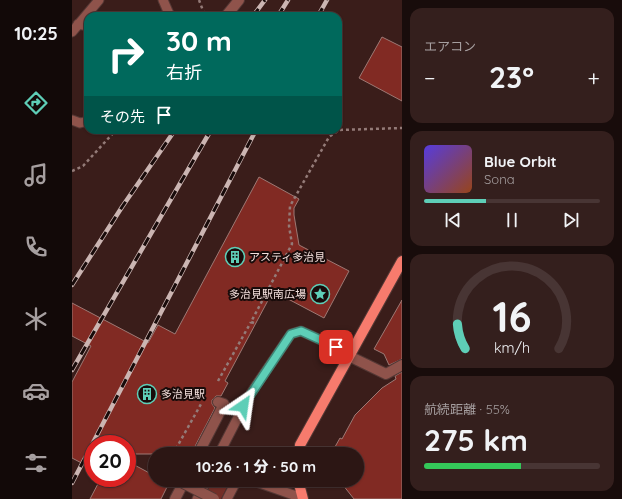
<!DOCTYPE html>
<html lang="ja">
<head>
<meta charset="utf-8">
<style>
  body { margin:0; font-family:Quicksand,"Noto Sans JP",sans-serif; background:#341f1d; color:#f1f3f6; height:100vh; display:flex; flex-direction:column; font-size:15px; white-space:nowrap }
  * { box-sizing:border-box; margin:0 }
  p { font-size:13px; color:#a69fa0 }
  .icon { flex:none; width:22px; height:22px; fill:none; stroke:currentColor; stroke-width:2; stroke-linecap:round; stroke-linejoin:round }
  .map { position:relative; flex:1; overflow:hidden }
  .panel { display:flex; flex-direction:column; gap:8px; padding:8px; background:#180c0b; width:220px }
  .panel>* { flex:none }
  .guide { position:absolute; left:12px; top:12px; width:258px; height:122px; border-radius:12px; box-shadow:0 1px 3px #0004,0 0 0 1px #483534; background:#00695c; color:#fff; overflow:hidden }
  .speed { position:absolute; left:12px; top:435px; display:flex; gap:8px; font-size:20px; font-weight:700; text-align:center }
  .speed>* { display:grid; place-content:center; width:52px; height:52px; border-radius:50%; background:#2c1614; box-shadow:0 1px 3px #0004,0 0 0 1px #483534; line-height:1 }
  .speed .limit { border:6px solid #d22; background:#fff; color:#111 }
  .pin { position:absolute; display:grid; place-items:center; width:34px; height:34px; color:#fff; margin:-17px; border-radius:8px; box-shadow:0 2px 6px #0006 }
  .me { position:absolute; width:44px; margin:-22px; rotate:32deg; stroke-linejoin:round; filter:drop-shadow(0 0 3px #0008) }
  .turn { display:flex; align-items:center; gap:14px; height:84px; padding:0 16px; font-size:18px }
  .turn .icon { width:52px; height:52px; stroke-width:2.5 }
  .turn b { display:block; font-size:28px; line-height:34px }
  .then { display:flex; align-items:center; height:38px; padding:0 16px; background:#0003; gap:8px; font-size:15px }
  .big { font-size:30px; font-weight:800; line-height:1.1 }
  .panel .widget { flex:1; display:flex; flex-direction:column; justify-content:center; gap:6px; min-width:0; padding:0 14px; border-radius:12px; background:#341f1d }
  .panel .dial { align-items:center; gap:0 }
  .dial svg { height:104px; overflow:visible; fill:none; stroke:#483534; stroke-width:7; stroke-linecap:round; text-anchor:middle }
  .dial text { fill:#f1f3f6; stroke:none }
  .song { display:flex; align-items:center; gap:12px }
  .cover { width:48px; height:48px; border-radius:6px; background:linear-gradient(135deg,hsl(250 70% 55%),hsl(20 70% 35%)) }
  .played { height:4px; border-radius:2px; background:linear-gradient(90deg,#5eceb7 35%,#483534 35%) }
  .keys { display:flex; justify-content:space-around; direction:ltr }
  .heat { display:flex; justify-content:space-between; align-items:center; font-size:22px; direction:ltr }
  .charge { height:6px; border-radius:3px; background:linear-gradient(90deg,#34c759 55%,#483534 0) }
  .trip { position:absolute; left:76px; top:447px; width:216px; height:40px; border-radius:20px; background:#2c1614; box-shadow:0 1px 3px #0004,0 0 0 1px #483534; font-weight:800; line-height:40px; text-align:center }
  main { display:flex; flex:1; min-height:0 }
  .menu { display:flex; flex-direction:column; width:72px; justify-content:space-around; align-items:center; background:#120908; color:#a69fa0 }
  .menu .icon { width:28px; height:28px }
  .menu .on { color:#5eceb7 }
  .menu b { font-size:18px; color:#f1f3f6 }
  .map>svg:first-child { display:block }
  .green { fill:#732e27 }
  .building { fill:#812a23; stroke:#9d7974 }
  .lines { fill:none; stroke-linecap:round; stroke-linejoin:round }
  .service-casing { stroke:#543835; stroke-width:11 }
  .pedestrian-casing { stroke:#543835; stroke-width:12 }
  .minor-casing { stroke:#543835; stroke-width:12 }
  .primary-casing { stroke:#543835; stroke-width:12 }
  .path { stroke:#947b78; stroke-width:2.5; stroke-dasharray:3 3; stroke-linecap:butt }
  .service { stroke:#8f534b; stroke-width:9 }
  .pedestrian { stroke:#8f534b; stroke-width:10 }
  .minor { stroke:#8f534b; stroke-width:10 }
  .primary { stroke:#f77b6d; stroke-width:10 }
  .rail-casing { stroke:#cbb5b2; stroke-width:4.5 }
  .rail { stroke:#180b0a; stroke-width:3; stroke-dasharray:9; stroke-linecap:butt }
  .pedestrian-bridge-casing { stroke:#543835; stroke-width:12; stroke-linecap:butt }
  .pedestrian-bridge { stroke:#8f534b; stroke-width:10 }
  .route-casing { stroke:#3d8677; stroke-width:10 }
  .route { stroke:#5eceb7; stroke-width:7 }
  .labels { text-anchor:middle; stroke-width:4; stroke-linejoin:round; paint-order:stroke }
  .poi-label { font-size:11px; fill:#f3dfdc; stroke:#180b0a; text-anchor:start }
</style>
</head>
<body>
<main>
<nav class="menu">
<b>10:25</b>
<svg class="icon on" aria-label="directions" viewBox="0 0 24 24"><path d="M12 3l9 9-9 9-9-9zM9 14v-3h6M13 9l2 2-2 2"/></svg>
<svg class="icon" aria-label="music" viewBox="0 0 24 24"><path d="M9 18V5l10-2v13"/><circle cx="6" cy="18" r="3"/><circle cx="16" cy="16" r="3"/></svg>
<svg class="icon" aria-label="phone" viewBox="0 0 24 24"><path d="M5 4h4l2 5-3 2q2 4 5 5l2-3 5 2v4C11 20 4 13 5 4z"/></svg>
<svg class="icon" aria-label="climate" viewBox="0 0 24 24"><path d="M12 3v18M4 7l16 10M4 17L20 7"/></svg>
<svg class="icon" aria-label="car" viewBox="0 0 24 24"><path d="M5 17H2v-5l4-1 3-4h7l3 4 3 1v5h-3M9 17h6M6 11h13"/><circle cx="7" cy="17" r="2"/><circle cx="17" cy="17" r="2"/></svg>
<svg class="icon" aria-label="filters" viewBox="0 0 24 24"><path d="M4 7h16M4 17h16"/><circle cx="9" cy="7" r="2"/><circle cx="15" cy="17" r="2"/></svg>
</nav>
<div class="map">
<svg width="330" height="499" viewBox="0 0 330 499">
  <rect width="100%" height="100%" fill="#3a1d1a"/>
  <path class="green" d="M141 480H148L156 485 149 499H131Z"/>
  <g class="building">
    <path d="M310 37 330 47V101L287 78Z"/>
    <path d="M187 177 227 199 222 208V215L227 245 277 271 252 318 201 291 153 381 156 383 149 396H144L140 400V404L143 408 119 454H55V444H21V469L0 458V382L19 346 0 336V303L76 343 86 325 103 334Z"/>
    <path d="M330 300V359L317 365 312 354 302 349Z"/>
    <path d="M330 372V499H282L267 480H285V454H259L268 438 270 439 283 415 310 388 324 379 323 376Z"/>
    <path d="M55 461 83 476V480H91L97 483 89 499H18L29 478H55Z"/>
  </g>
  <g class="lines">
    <g class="service-casing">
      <g id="service">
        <path d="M91 0 98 16"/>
        <path d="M6 24 16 26"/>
        <path d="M0 32 27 0"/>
        <path d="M0 120 8 123 16 121"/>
        <path d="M147 454 177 396 219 334 229 331 264 347 279 357"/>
        <path d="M179 480 230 498"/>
        <path d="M125 499 135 480"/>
        <path d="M155 499 165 480"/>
      </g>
    </g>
    <g class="pedestrian-casing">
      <g id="pedestrian">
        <path d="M154 16 167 0"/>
        <path d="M126 454 152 404 146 402"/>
        <path d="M103 499 113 480"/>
      </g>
    </g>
    <g class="minor-casing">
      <path id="minor" d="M279 357 314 374 330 365"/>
    </g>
    <g class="primary-casing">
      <g id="primary">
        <path d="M227 454 228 445 330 261"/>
        <path d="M226 480 231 499"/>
      </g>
    </g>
    <g class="path">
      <path d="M127 0 133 16"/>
      <path d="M0 171 11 166 44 130"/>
      <path d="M182 323 179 322 220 244 217 226 218 206 257 137 267 130 330 128"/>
      <path d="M146 381 179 322"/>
      <path d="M101 454 129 404"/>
    </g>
    <use href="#service" class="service"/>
    <use href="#pedestrian" class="pedestrian"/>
    <use href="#minor" class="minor"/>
    <use href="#primary" class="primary"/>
    <g class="rail-casing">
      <g id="rail">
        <path d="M181 16 193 0"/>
        <path d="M206 16 216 0"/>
        <path d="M246 16 255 0"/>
        <path d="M0 285 50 207 103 130"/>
        <path d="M0 370 139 130"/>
        <path d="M0 483 184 130"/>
      </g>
    </g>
    <use href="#rail" class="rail"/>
    <g class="pedestrian-bridge-casing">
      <path id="pedestrian-bridge" d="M111 483 142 499"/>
    </g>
    <use href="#pedestrian-bridge" class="pedestrian-bridge"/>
  </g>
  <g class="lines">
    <g class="route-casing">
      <path id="route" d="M171 406 219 334 229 331 264 347"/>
    </g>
    <use href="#route" class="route"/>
  </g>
  <defs>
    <g id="building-ring" transform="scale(1)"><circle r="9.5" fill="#180b0a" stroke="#5eceb7" stroke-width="1.5"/><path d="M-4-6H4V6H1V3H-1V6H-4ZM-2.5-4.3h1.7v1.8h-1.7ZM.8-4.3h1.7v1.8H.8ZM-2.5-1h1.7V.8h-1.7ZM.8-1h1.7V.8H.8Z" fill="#5eceb7"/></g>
    <g id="sight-ring" transform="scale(1)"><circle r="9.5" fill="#180b0a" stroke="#5eceb7" stroke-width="1.5"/><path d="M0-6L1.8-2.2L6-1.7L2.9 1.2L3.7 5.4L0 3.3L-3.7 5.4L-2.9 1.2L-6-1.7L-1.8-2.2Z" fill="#5eceb7"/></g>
  </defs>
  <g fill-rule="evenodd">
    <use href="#building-ring" x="163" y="257"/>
    <use href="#sight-ring" x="248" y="294"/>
    <use href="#building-ring" x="75" y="394"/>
  </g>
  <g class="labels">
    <g class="poi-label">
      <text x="177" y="261">アスティ多治見</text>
      <text x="234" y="298" text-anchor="end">多治見駅南広場</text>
      <text x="89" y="398">多治見駅</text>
    </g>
  </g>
</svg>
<div class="speed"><div class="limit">20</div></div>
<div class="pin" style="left:264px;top:347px;background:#d93025"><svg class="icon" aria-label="arrive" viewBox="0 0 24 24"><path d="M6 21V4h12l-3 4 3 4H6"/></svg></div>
<svg class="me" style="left:171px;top:406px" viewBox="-20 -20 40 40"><path d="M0-17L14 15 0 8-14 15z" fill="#5eceb7" stroke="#fff" stroke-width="4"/></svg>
<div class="trip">10:26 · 1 分 · 50 m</div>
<div class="guide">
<div class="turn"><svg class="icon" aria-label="right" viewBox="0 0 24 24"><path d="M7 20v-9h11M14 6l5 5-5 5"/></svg><div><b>30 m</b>右折</div></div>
<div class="then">その先<svg class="icon" aria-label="arrive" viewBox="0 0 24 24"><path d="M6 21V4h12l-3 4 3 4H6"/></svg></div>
</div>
</div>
<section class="panel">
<div class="widget"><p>エアコン</p>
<div class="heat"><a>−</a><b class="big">23°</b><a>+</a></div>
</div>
<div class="widget">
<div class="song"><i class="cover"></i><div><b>Blue Orbit</b><p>Sona</p></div></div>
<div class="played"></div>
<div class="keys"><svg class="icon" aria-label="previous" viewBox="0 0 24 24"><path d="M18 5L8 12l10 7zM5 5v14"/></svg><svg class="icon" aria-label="pause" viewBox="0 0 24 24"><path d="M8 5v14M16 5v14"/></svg><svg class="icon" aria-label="next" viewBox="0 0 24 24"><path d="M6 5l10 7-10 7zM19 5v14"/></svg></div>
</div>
<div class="widget dial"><svg viewBox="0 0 100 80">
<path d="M14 69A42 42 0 1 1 86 69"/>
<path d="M14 69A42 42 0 0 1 8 50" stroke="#5eceb7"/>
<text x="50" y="56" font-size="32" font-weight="700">16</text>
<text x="50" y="72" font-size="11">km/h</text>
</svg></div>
<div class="widget"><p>航続距離 · 55%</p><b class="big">275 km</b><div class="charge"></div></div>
</section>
</main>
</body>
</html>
